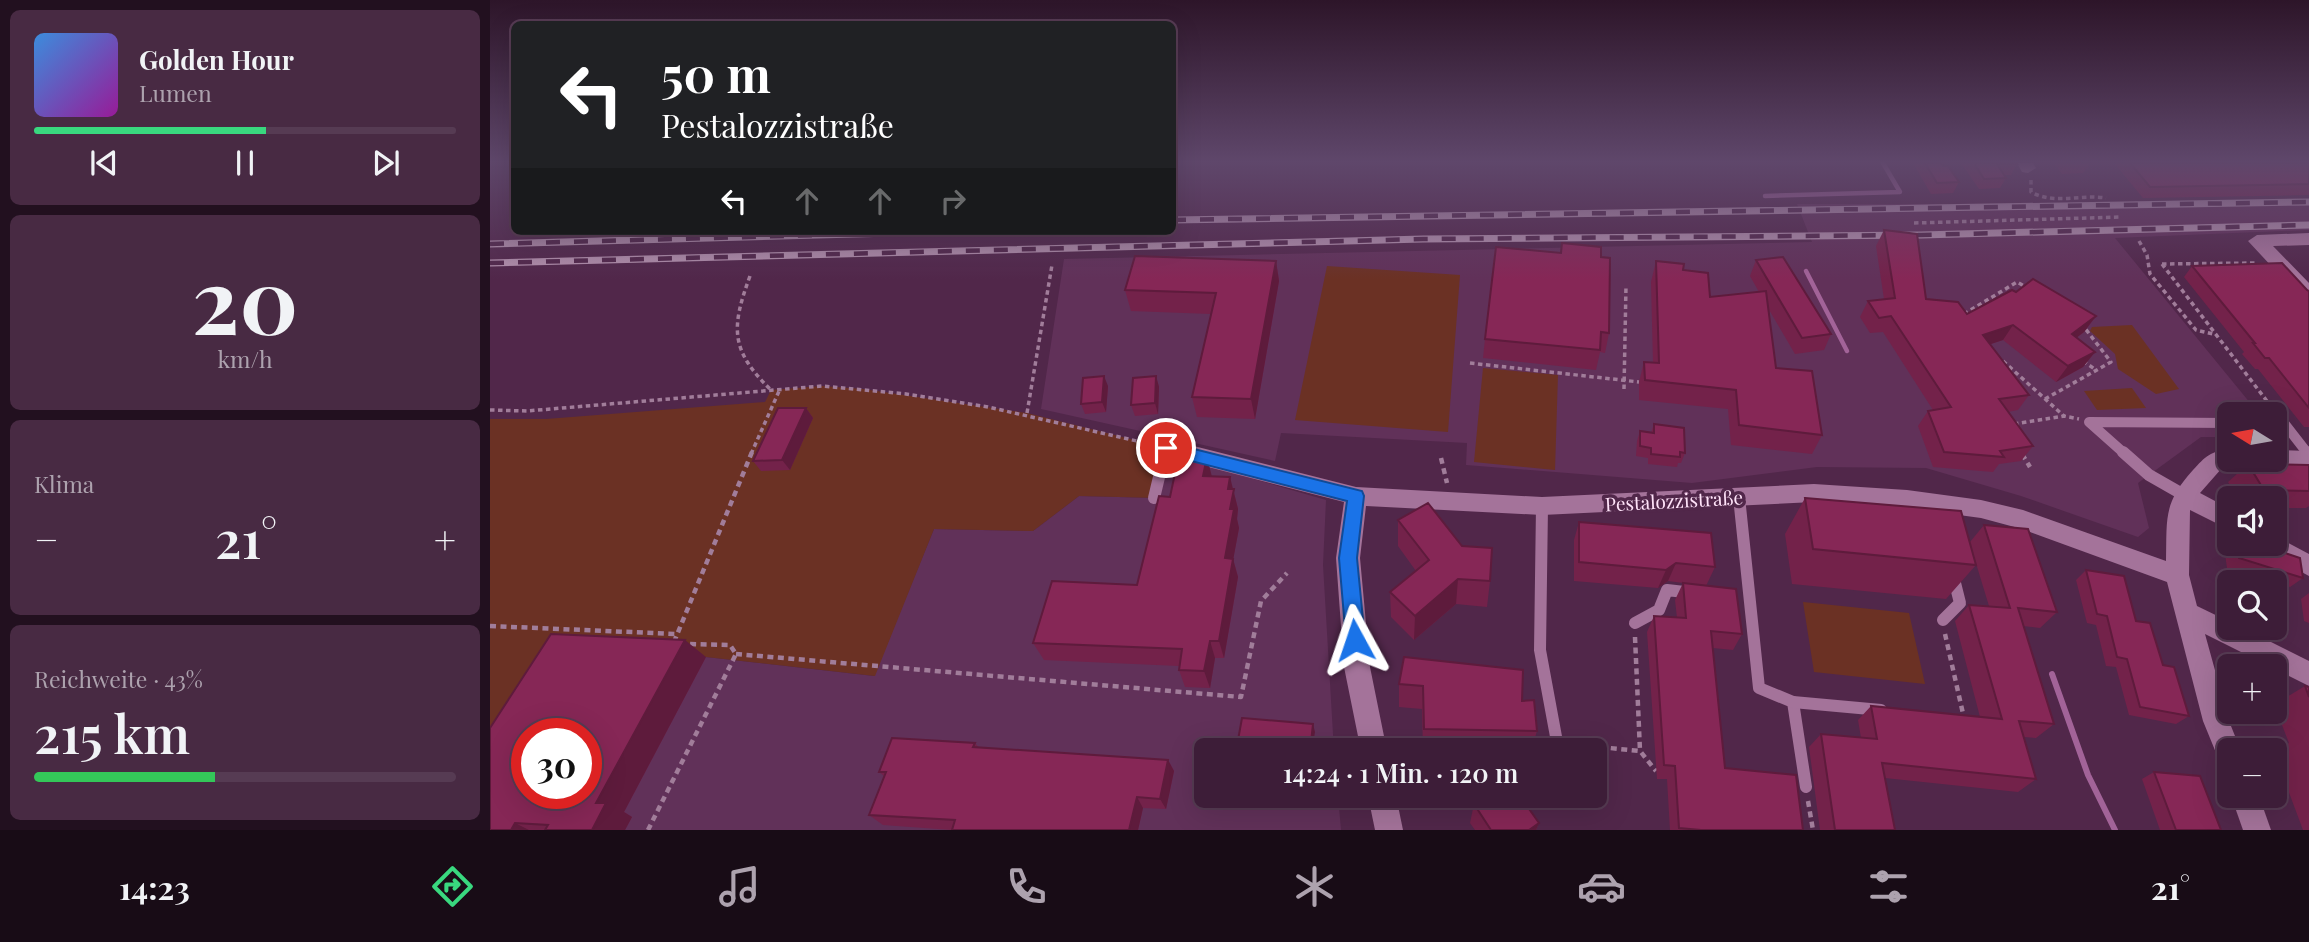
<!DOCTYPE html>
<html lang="de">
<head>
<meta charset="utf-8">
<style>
  body { margin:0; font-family:"Playfair Display",serif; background:#482a43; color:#f1f3f6; height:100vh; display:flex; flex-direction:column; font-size:26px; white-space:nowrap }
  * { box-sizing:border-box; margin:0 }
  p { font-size:23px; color:#ada2ae }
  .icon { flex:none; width:38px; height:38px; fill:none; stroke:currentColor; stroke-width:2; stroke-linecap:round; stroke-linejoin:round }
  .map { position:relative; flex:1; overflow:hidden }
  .details { display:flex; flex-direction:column; gap:10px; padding:10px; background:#22101f; width:490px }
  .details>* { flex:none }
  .banner { position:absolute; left:21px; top:21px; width:665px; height:214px; border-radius:10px; box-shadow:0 7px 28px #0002,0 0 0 2px #563b53; background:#202124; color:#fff; overflow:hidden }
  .needle { width:46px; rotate:281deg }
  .tools { position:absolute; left:1727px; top:402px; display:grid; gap:14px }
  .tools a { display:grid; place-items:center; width:70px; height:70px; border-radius:10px; background:#3d1d38; box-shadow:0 7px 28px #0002,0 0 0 2px #563b53; font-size:35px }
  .speed { position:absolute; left:21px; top:718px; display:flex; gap:14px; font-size:35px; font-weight:700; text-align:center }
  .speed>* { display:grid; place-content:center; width:91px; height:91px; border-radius:50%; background:#3d1d38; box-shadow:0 7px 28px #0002,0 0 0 2px #563b53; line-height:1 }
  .speed .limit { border:10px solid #d22; background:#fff; color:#111 }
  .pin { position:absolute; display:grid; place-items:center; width:60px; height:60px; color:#fff; margin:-30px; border:4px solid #fff; border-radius:50%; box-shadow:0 2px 7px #0007 }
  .me { position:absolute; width:77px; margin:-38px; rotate:355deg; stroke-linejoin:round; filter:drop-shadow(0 0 5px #0008) }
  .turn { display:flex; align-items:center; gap:24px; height:147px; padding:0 35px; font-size:32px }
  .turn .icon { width:91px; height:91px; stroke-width:2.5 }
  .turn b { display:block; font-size:49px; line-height:60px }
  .lanes { display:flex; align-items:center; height:66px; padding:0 35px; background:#0003; justify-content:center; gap:35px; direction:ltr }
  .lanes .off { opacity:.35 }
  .big { font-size:52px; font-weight:600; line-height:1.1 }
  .details .card { flex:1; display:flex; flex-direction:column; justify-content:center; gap:10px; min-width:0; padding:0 24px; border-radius:10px; background:#482a43 }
  .details .dial { align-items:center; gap:0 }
  .dial b { font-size:91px; line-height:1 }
  .song { display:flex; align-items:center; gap:21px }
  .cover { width:84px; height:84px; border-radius:10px; background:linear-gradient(135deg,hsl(210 70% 55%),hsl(300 70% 35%)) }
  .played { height:7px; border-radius:4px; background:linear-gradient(90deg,#39d87f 55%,#563b53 55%) }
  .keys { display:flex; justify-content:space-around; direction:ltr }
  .heat { display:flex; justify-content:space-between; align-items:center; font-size:38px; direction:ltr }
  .charge { height:10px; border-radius:5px; background:linear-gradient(90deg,#34c759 43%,#563b53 0) }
  .trip { position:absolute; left:704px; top:738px; width:413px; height:70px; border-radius:10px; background:#3d1d38; box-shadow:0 7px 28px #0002,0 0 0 2px #563b53; font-weight:600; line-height:70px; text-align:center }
  .dock { display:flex; height:112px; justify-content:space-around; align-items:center; background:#180c16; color:#ada2ae }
  .dock .icon { width:49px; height:49px }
  .dock .active { color:#39d87f }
  .dock b { font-size:32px; color:#f1f3f6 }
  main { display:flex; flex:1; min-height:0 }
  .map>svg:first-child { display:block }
  .built { fill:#613159; fill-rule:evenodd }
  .green { fill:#6b3124 }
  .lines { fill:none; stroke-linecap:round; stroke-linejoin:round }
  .stream-far1 { stroke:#a26398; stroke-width:4.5 }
  .stream { stroke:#a26398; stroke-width:6 }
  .path-far1 { stroke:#a17d9a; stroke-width:3.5; stroke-dasharray:4.5 3.5; stroke-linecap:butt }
  .path { stroke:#a17d9a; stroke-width:4.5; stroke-dasharray:6 4.5; stroke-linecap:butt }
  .lane-far1 { stroke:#a4739a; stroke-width:10 }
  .lane { stroke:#a4739a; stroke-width:12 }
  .street { fill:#a4739a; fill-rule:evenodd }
  .rail-casing { stroke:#b391ad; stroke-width:7 }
  .rail { stroke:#51274a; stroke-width:4.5; stroke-dasharray:14; stroke-linecap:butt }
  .wall { fill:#73224a }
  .shaded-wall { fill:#5e1b3c }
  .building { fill:#862756; stroke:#5e1b3c; stroke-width:2; fill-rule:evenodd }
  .route { fill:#1a73e8; stroke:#114b97; stroke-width:2 }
  .labels { text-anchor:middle; stroke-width:7; stroke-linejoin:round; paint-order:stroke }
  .street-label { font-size:19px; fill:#ffe3f9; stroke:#51274a }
</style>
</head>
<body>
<main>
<section class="details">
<div class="card">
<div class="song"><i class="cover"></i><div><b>Golden Hour</b><p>Lumen</p></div></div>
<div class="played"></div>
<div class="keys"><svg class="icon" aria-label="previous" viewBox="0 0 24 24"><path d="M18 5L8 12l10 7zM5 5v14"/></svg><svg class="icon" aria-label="pause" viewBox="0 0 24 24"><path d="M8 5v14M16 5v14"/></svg><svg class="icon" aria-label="next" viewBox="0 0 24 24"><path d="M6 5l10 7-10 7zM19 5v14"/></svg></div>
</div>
<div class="card dial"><b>20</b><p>km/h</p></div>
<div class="card"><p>Klima</p>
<div class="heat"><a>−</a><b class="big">21°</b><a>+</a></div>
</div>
<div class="card"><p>Reichweite · 43%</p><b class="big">215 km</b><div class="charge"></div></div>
</section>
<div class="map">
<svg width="1819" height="830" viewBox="0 0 1819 830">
  <rect width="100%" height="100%" fill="#51274a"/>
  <g class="built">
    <path d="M1819 199V230L1625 238 1770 415H1740L1739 437H1711L1648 483 1659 528 1648 537 1531 496 1436 468 1327 467 1202 483 976 465 977 443 791 433 785 461 551 409 574 259 1322 242 1307 204H1544Z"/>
    <path d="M678 454 836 500 833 565 844 751H716V796H848L851 830H0V788L85 651 216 657 384 676 444 529 543 531 589 496 668 498ZM37 733H96V793H37Z"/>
  </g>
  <g class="green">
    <path d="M837 266 970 275 958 432 805 420Z"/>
    <path d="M1642 325 1689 389 1666 394 1628 369 1625 354 1600 331 1602 327Z"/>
    <path d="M993 368 1068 375 1065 470 984 462Z"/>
    <path d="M332 386 373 389 537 413 676 448 668 498 589 496 543 531 444 529 385 676 216 657 85 651 0 788V419H56L275 402 281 390Z"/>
    <path d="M1642 388 1656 408 1607 410 1594 391Z"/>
    <path d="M1313 602 1419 613 1435 684 1324 672Z"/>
  </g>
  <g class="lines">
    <g class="stream-far1">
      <path d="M1275 196 1410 192 1393 163"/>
      <path d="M1316 271 1357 351"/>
    </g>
    <path class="stream" d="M1562 674 1598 775 1625 830"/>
    <g class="path-far1">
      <path d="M1541 180V192C1565 205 1590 194 1616 198"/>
      <path d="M1424 223 1631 217"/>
      <path d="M1649 241 1657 255 1660 274 1706 330 1723 334"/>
      <path d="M1672 264 1783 409"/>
      <path d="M1672 264 1766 263"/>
      <path d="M260 276C241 328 240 350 281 390"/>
      <path d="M1474 314 1527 282 1536 287"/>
      <path d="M1513 361 1574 416"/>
      <path d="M1593 361 1606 370"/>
      <path d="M980 363 1149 382"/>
      <path d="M1134 389 1136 286"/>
      <path d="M1555 399 1621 362 1594 327"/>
      <path d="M0 410 37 411 332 386 416 394 498 407 660 444"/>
      <path d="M537 413 562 265"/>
      <path d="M1524 424 1574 416 1589 419"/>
      <path d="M261 454 290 389"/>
    </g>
    <g class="path">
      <path d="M1532 454 1540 467"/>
      <path d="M951 458 957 483"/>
      <path d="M0 626 187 634"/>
      <path d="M1455 634 1474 718"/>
      <path d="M1145 637 1150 751"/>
      <path d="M184 642 262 452"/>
      <path d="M246 654 751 697 771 601 797 573"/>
      <path d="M1079 744 1150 751 1166 771"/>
      <path d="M1318 801 1323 830"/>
      <path d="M158 830 246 654 240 645 197 644"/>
    </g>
    <g class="lane-far1">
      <path d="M1785 423H1794L1818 454"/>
      <path d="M675 454 676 448"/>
      <path d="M1635 454 1599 422 1740 423"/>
    </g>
    <g class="lane">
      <path d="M1633 452 1659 475 1694 495"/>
      <path d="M1816 452 1819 456"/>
      <path d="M1249 497 1269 688 1303 702 1316 787"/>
      <path d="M664 498 675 452"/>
      <path d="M1052 506 1050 650 1067 742"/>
      <path d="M1453 620 1470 603 1463 575"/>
      <path d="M1145 623 1169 610 1177 590 1203 593"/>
      <path d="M1303 702 1391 710"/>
    </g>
    <g class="street">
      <path d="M1527 163H1543L1546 168 1538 173 1532 172Z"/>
      <path d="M1819 233V245L1783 246 1819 283V301L1812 299 1758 241 1767 235Z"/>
      <path d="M676 439 866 487 1052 497 1324 484 1417 490 1491 500 1533 510 1676 561C1677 518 1673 503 1703 470 1715 457 1721 450 1740 450V460H1750L1748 465 1732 468 1710 493 1740 509V530L1700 510 1699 575 1707 606 1740 622V628H1753L1819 661V686L1715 634 1739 721 1751 751H1740V769L1731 765 1713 721 1677 582 1532 529 1491 518 1417 508 1324 502 1052 515 876 506 870 558 880 667 897 751H871L854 667 846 558 854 502 668 454 665 448 668 442Z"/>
      <path d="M1785 450 1819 451V469L1777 465 1775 460H1785Z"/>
      <path d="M1785 536 1819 554V576L1772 551 1769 544H1785Z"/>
      <path d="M878 796H906L913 830H885Z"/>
      <path d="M1741 796H1769L1781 830H1753Z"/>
    </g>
    <g class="rail-casing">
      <g id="rail">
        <path d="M682 220 1819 202"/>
        <path d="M0 244 477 231"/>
        <path d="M0 263 933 239 1431 235 1819 225"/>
      </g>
    </g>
    <use href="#rail" class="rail"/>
  </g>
  <g class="wall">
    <path d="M1423 163H1451L1469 182 1463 193 1441 194Z"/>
    <path d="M1471 163H1526L1527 164 1521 175H1514L1516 178 1510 188 1489 189Z"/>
    <path d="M1564 163H1819V195L1653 198 1624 163 1600 164 1593 173 1572 174Z"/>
    <path d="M1394 230 1436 299 1477 314 1526 292 1606 316 1594 332 1586 338 1605 352 1593 367 1566 382 1513 340 1500 344 1539 395 1528 410 1518 412 1543 446 1531 461 1509 464 1503 472 1443 467 1428 426 1438 411 1443 410 1393 332 1380 333 1370 317 1378 301 1394 299 1386 246Z"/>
    <path d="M1072 243 1111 257 1119 333 1115 353 1110 352 1106 370 993 358 995 339 1070 253Z"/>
    <path d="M1266 260 1341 334 1334 350 1305 354 1278 308 1286 368 1332 435 1322 454 1241 445 1238 409 1149 400V382L1154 362 1163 363 1161 282 1166 261 1193 270 1220 297 1269 292 1260 276Z"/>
    <path d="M786 261 789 281 765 419 707 417 702 397 721 314 641 311 635 290Z"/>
    <path d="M1702 266 1819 291V427H1814L1768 369H1765L1752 354 1754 352 1694 277Z"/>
    <path d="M666 376 669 387 668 414 645 416 641 405Z"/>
    <path d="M618 386 616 412 595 414 591 404Z"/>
    <path d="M316 408 323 418 300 470 271 471 263 461Z"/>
    <path d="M1164 424 1195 453 1191 463H1188L1187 467 1158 464V458L1146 456 1147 441 1150 431 1161 433Z"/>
    <path d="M1758 464 1819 465V506L1816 508H1785V499H1749L1738 482Z"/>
    <path d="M722 476 743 489 748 509 747 519 749 528 743 559 748 577 734 658H725L720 688 695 687 689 670V666L554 660 543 643 647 585 680 497Z"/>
    <path d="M1315 498 1480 542 1494 525 1567 612 1550 628 1533 626 1564 724 1546 738 1534 737 1546 779 1528 792 1395 778 1405 830H1330L1319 747 1331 734 1371 738 1368 720 1381 706 1490 717 1465 621 1479 605 1499 606 1481 547 1486 565 1456 599 1302 584 1295 534Z"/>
    <path d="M908 520 1000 581 997 607 966 604 924 640 901 617 900 592 926 571 908 546Z"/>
    <path d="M1089 522 1225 567 1216 586 1252 634 1243 650 1223 648 1235 768 1313 830H1180L1177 779H1167L1157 632 1164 616 1187 618 1185 600 1193 583 1201 584 1178 581 1168 588 1084 581V540Z"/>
    <path d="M1740 542V544H1768L1813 578 1800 587 1737 568 1734 547Z"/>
    <path d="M1596 570 1646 621 1673 665 1699 716 1686 724 1639 715 1626 667 1616 666 1606 625 1597 623 1586 580Z"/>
    <path d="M1819 593V623L1814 621 1811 599Z"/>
    <path d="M216 657 134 812 142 817 135 830H0Z"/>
    <path d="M914 657 1032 701 1047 731 1041 751H933L932 709 909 707V684Z"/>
    <path d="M1815 686 1819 687V830H1813L1791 771 1799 767 1792 747 1799 743 1785 707V704Z"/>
    <path d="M485 743 489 748 678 760 684 771 676 809 653 808 648 830H462L393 825 379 815 394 776 389 772Z"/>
    <path d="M1664 772 1731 830H1670L1652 779Z"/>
    <path d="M984 804 1049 823 1046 830H985L980 823Z"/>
  </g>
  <g class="shaded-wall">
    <path d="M786 261 789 281 765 419 761 399Z"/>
    <path d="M1606 316 1594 332 1570 350 1582 334Z"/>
    <path d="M1523 325 1513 340 1483 350 1493 335Z"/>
    <path d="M1605 352 1593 367 1566 382 1578 366Z"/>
    <path d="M614 376 618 386 616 412 612 402Z"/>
    <path d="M666 376 669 387 668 414 665 403Z"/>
    <path d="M316 408 323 418 300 470 292 460Z"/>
    <path d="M717 457 722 477 713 476Z"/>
    <path d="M740 477 748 509 747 519 749 528 740 577 735 558 738 489Z"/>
    <path d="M743 559 748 577 734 658 729 641Z"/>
    <path d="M1186 563 1178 581 1168 588 1176 570Z"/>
    <path d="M968 579 966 604 924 640 925 616Z"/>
    <path d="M195 640 216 657 134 812 142 817 135 830H102L106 803Z"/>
    <path d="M720 641 725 658 720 688 714 671Z"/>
    <path d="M823 724 825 732 822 751H820Z"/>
    <path d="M678 760 684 771 676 809 670 799Z"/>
    <path d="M647 797 653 808 648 830H639Z"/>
    <path d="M25 823 39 830H21Z"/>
    <path d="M1049 823 1046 830H1039Z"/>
  </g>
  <g class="building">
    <path d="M1435 163H1451L1453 166H1458L1469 182 1447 183Z"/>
    <path d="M1484 163H1526L1527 164H1507L1516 178 1494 179Z"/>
    <path d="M1640 163H1819V184L1660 187Z"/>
    <path d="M1394 230 1427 234 1436 299 1468 302 1477 314 1522 290 1526 292 1543 279 1606 316 1582 334 1605 352 1578 366 1523 325 1493 335 1539 395 1509 399 1543 446 1510 451 1514 457 1454 452 1438 411 1461 407 1401 316 1389 318 1378 301 1405 298Z"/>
    <path d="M1072 243 1111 247V257L1120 258 1119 333 1111 332 1110 350 995 339 1006 247 1071 253Z"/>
    <path d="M645 256 786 261 761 399 702 397 726 293 635 290Z"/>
    <path d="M1293 257 1341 334 1312 338 1266 260Z"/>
    <path d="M1166 261 1194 264 1193 270 1218 273 1220 297 1276 291 1286 368 1322 371 1332 435 1249 425 1246 390 1155 380 1154 362 1169 363Z"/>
    <path d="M1792 263 1817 290 1819 291V408L1779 358H1775L1763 343H1765L1702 266Z"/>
    <path d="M614 376 612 402 591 404 593 378Z"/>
    <path d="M666 376 665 403 641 405 643 378Z"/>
    <path d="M288 408H316L292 460 263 461Z"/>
    <path d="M1164 424 1194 428 1195 453 1190 452V457L1161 454V448L1150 446V431L1164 433Z"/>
    <path d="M717 457 713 476 740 477 738 489H744L740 509H744L735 558 743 559 729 641H720L714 671 689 670 692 649 543 643 562 581 647 585 669 496 680 497 688 459Z"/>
    <path d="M1758 464 1819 465V491L1774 490Z"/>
    <path d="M1315 498 1471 511 1486 565 1323 549Z"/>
    <path d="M938 503 972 546 1002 548 1000 581 968 579 925 616 900 592 939 560 908 520Z"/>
    <path d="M1089 522 1221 533 1225 567 1186 563 1176 570 1089 562Z"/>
    <path d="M1494 525 1538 529 1567 612 1528 608 1564 724 1529 721 1546 779 1392 763 1405 830H1345L1331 734 1387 739 1381 706 1512 719 1479 605 1520 608Z"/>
    <path d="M1747 544H1768L1810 558 1813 578 1749 558Z"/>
    <path d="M1596 570 1634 576 1646 621 1660 623 1673 665 1684 667 1699 716 1650 707 1637 659 1627 657 1617 616 1607 614Z"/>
    <path d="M1193 583 1246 589 1252 634 1221 631 1235 768 1306 775 1313 830H1211L1189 828 1185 766 1174 765 1164 616 1196 618Z"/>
    <path d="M61 634 195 640 106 803H116L102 830H55L58 825 25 823 21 830H0V728ZM37 733H96V793H37Z"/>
    <path d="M914 657 1033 670 1032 701 1044 700 1047 731 934 729 933 686 909 684Z"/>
    <path d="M1815 686 1819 687V697Z"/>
    <path d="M752 718 823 724 820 751H746Z"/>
    <path d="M402 738 485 743 483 747 678 760 670 799 647 797 639 830H462L465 820 379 815 396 772H389Z"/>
    <path d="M1664 772 1710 776 1731 830H1686Z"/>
    <path d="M995 796H1030L1049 823 1039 830H1001L984 804Z"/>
  </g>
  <linearGradient id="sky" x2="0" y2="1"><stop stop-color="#2d1529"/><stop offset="0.58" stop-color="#5f476b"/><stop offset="1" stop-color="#5f476b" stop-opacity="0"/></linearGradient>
  <rect width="1819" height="279" fill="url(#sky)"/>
  <path class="route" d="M676 442 872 491 874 496 867 558 875 640 872 646 865 648 859 646 856 640 849 558 857 501 670 453 668 448 670 444Z"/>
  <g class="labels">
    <g class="street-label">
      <text transform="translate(1184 501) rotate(-3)" y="7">Pestalozzistraße</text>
    </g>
  </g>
</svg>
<div class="tools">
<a><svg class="needle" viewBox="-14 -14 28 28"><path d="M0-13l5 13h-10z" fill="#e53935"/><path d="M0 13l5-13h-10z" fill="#ada2ae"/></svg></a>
<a><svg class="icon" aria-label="sound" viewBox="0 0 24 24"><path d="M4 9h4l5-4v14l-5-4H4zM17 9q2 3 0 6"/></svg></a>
<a><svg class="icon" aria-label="search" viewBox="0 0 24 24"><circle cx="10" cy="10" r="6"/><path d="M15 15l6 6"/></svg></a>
<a>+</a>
<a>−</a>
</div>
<div class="speed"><div class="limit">30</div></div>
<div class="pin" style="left:676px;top:448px;background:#d93025"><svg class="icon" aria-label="arrive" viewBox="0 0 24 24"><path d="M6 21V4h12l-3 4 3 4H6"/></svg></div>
<svg class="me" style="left:865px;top:640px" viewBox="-20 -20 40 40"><path d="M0-17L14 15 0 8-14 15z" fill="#1a73e8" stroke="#fff" stroke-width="4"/></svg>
<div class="trip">14:24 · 1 Min. · 120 m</div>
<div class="banner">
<div class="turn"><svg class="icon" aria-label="left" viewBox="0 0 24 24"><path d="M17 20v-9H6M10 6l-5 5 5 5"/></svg><div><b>50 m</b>Pestalozzistraße</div></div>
<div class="lanes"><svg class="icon" aria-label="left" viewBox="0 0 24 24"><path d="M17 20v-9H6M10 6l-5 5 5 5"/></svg><svg class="icon off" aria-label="ahead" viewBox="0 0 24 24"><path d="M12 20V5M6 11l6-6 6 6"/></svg><svg class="icon off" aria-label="ahead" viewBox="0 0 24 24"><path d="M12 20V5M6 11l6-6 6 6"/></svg><svg class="icon off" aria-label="right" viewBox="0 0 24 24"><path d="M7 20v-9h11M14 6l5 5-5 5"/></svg></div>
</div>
</div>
</main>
<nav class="dock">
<b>14:23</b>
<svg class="icon active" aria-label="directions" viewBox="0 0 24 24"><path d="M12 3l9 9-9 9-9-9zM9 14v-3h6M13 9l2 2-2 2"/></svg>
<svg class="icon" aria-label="music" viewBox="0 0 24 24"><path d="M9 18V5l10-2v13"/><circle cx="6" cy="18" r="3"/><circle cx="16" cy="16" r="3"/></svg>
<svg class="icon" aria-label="phone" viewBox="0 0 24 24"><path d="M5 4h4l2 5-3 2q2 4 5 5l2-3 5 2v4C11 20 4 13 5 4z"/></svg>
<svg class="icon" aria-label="climate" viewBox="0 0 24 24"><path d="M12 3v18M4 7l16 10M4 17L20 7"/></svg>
<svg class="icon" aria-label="car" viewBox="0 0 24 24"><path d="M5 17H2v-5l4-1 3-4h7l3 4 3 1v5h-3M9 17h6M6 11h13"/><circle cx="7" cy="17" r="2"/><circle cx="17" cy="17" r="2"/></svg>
<svg class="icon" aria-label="filters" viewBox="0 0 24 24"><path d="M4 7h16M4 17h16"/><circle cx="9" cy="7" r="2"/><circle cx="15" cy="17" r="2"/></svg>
<b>21°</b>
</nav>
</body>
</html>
